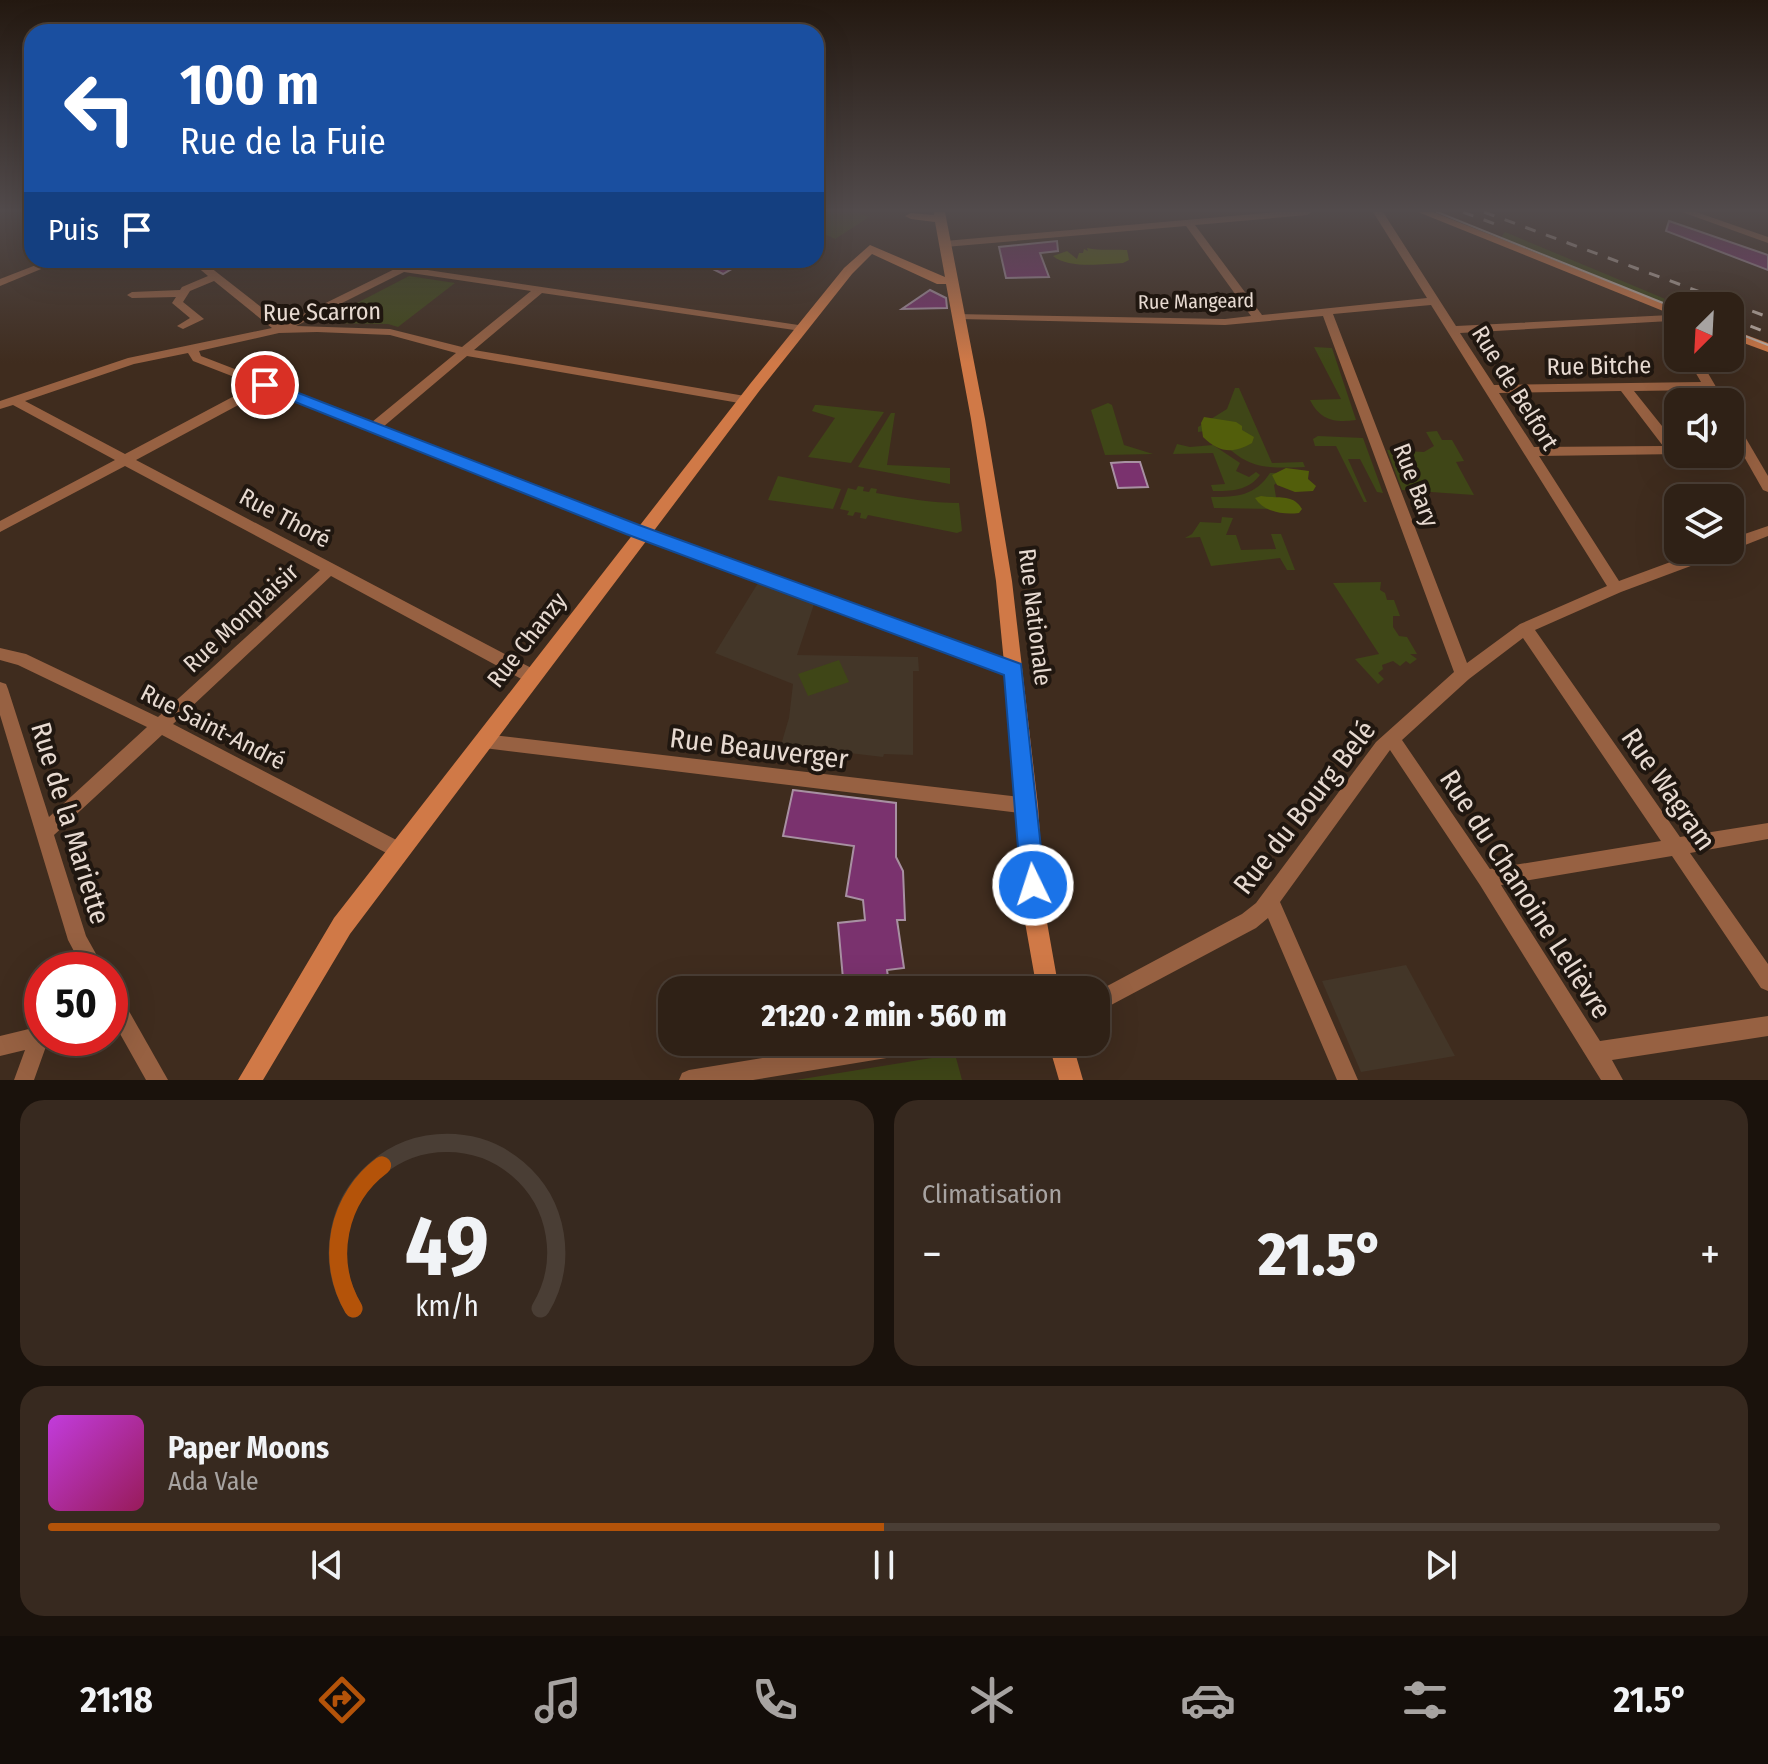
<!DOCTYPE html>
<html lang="fr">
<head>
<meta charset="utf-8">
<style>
  body { margin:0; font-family:"Fira Sans Condensed",sans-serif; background:#37291f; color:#f1f3f6; height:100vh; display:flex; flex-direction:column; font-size:30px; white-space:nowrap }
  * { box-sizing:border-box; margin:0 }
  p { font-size:26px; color:#a7a3a1 }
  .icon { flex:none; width:44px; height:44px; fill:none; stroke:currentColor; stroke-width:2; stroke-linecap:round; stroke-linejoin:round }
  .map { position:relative; height:1080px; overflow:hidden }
  .details { display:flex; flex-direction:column; gap:20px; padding:20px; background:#1a120c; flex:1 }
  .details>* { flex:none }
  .banner { position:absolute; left:24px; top:24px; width:800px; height:244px; border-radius:24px; box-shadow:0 8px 32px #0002,0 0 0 2px #4a3e35; background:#1a4fa0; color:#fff; overflow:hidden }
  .needle { width:52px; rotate:204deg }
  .controls { position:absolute; left:1664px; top:292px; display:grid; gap:16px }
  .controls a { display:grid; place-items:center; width:80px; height:80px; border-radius:16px; background:#2f2116; box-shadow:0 8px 32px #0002,0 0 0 2px #4a3e35; font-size:40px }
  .speed { position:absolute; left:24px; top:952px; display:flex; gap:16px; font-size:40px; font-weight:700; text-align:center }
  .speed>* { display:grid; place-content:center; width:104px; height:104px; border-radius:50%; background:#2f2116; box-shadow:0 8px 32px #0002,0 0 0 2px #4a3e35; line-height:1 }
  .speed .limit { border:12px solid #d22; background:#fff; color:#111 }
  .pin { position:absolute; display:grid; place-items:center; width:68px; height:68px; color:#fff; margin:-34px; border:4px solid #fff; border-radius:50%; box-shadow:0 2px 8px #0007 }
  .me { position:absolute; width:88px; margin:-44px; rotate:356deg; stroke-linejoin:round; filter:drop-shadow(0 0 6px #0008) }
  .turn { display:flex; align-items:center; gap:28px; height:168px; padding:0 24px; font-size:36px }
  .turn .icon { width:104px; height:104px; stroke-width:2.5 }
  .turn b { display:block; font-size:56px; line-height:68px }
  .then { display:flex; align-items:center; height:76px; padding:0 24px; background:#0003; gap:16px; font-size:30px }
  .big { font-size:60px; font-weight:800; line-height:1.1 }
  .details .card { flex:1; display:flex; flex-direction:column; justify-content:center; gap:12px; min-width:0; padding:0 28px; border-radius:24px; background:#37291f }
  .details .dial { align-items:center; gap:0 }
  .dial svg { height:208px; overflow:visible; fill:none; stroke:#4a3e35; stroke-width:7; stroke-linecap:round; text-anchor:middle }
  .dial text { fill:#f1f3f6; stroke:none }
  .song { display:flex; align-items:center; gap:24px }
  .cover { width:96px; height:96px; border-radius:12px; background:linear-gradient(135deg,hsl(290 70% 55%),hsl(330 70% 35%)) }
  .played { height:8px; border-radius:4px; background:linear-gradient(90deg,#b45309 50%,#4a3e35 50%) }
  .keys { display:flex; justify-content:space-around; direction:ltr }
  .heat { display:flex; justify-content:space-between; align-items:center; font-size:44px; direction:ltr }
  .details .tiles { flex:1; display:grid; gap:20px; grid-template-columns:1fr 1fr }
  .card:last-child { grid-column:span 2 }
  .trip { position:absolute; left:658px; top:976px; width:452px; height:80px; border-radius:24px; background:#2f2116; box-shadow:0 8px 32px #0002,0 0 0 2px #4a3e35; font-weight:800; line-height:80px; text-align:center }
  .tab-bar { display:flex; height:128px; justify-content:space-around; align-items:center; background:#130d09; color:#a7a3a1 }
  .tab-bar .icon { width:56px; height:56px }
  .tab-bar .current { color:#b45309 }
  .tab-bar b { font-size:36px; color:#f1f3f6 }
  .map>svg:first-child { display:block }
  .education { fill:#433628 }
  .green { fill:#3f4617 }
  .forest { fill:#525e0b }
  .building { fill:#7a326e; stroke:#a890a2; stroke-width:2 }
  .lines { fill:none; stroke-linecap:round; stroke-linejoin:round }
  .street { fill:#976142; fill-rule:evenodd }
  .secondary { fill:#d07947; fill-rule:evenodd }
  .tram { stroke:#c0b1a7; stroke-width:2 }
  .rail { stroke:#c0b1a7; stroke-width:3; stroke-dasharray:11 11; stroke-linecap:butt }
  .route { fill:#1a73e8; stroke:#114b97; stroke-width:2 }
  .labels { text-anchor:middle; stroke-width:8; stroke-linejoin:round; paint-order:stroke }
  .far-street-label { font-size:20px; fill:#e7dad1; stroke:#201710 }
  .street-label { font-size:24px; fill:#e7dad1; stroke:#201710 }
  .near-street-label { font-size:28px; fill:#e7dad1; stroke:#201710 }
</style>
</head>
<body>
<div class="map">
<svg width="1768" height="1080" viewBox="0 0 1768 1080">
  <rect width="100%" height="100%" fill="#3f2c1e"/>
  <g class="education">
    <path d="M758 583 814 604 797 655 918 657 919 671H913V755L884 754 883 757 781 745 789 718 793 684 715 653Z"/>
    <path d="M1406 965 1455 1056 1361 1072 1322 981Z"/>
  </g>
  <g class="green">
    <path d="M816 212H857L869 217 835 239 816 230Z"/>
    <path d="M1505 232 1682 306H1678V311L1499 240Z"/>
    <path d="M409 276 455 283 398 327 388 324 327 323 328 318Z"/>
    <path d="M1314 347 1332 348 1356 420C1334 423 1320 420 1310 400L1341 399Z"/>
    <path d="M1235 388H1239L1272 463 1303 462 1305 467C1259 469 1243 468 1212 430L1198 432V427L1227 409Z"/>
    <path d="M1108 403 1112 405 1124 445 1153 454 1105 455 1091 410Z"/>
    <path d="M815 405H818L884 412 851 463 808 457 835 418 812 411Z"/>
    <path d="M891 413H895L887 465 950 468V484L858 467Z"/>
    <path d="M1437 431 1442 440H1452L1464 461 1456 462 1474 495 1402 490 1387 450 1424 452 1434 446 1426 432Z"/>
    <path d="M1318 436 1363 438 1383 493 1377 492 1360 459H1348L1367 502H1364L1336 446H1315L1313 439Z"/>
    <path d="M1177 444 1190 447 1213 445 1240 463 1236 471 1249 477 1256 472 1260 475C1248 491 1231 491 1213 491L1211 485 1225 484 1213 453 1173 454Z"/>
    <path d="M1307 472 1284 477 1274 485 1278 509 1214 508 1211 497C1237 497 1255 496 1270 473Z"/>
    <path d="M778 476 841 489 833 509 768 500Z"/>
    <path d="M858 486 864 487 863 491 869 492 871 488 877 489 876 493C904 498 932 503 959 503L962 531 957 533 868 515 866 519 860 518 861 513 855 512 853 516 847 515 849 511 840 509 848 488 856 490Z"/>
    <path d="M1222 517 1233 518 1226 535H1236L1241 550 1276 549 1271 534H1281L1295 570H1287L1280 558 1211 566 1200 537 1185 538 1192 534 1200 522 1221 523Z"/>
    <path d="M1381 582 1380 590 1385 593 1387 600H1394L1400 616H1393V627L1399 636 1407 637 1417 654H1410L1417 659 1410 664 1406 661 1400 666 1393 661 1382 665 1383 669 1378 673 1384 679 1378 684 1355 659 1379 654 1333 583Z"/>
    <path d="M839 660 849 682 808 696 798 674Z"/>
    <path d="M955 1054 962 1080H796L944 1056Z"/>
  </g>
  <g class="forest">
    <path d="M1087 248C1102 251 1110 249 1127 250L1129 260 1123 263C1104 264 1068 269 1053 256L1067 251 1077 259 1079 253H1083L1084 249 1088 251Z"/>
    <path d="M1204 417 1236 422 1242 426V430L1254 437 1252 443C1232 454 1220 453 1203 437L1201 423Z"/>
    <path d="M1286 468 1309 471 1308 479 1316 486 1313 491 1295 492 1277 485 1272 475Z"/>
    <path d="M1261 496C1277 499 1293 493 1302 509L1299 513C1283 515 1264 512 1255 498Z"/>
  </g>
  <g class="building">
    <path d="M1669 221 1768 255V270L1666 231Z"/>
    <path d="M1057 241 1058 251 1040 253 1049 277 1006 278 999 247Z"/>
    <path d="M695 260H747L723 274Z"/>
    <path d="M930 290 946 298 947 308 902 309Z"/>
    <path d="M1125 462H1140L1148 487 1118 488 1111 463Z"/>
    <path d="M793 790 896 803V857L903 871 905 920H897L904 968 887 970 890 990H844L838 923 865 920 863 900 846 896 854 846 783 836Z"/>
  </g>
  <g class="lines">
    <g class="street">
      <path d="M1277 212H1312L1307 215 1195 225 1262 315 1427 298 1373 212H1383L1456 326 1670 315 1676 318 1670 321 1460 333 1494 385 1701 382 1687 358H1699L1725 402H1713L1706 390 1634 391 1678 446 1680 454 1539 456 1619 581 1703 550H1725L1723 554 1621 592 1535 630 1680 837 1768 823V839L1690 853 1768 964V991L1761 988 1672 856 1501 885 1600 1041 1768 1016V1036L1612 1060 1623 1080H1601L1480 885 1390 750 1280 902 1358 1080H1337L1268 918 1256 928 1096 1013V992L1242 914 1256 903 1376 742 1454 672 1323 316 1225 325 959 319 955 318V314L1225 319 1251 316 1186 226 945 247 940 244 945 241ZM1431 305 1607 586 1520 624 1467 663 1333 314ZM1621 391 1663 446 1534 447 1499 393ZM1523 638 1661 841 1490 869 1402 740 1469 679Z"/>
      <path d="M1682 212H1696L1768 237V243Z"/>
      <path d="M49 260H63L0 286V279Z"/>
      <path d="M189 260H201L275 318 281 325 413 260H426L414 268 805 326V330L801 331 542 293 474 350 745 396 751 400 745 404 467 356 383 427 637 526 1020 665 1022 670 1020 675 1014 677 1008 675 627 534 266 390 136 460 539 672 541 677 539 682 533 684 527 682 331 576 173 724 406 845 409 851 406 857 400 860 394 857 162 735 54 835 86 936 105 970H84L68 940 0 715V682L6 684 8 689 49 817 147 727 18 665 0 660V648L26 654 158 717 320 570 125 466 0 532V521L115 460 13 405 0 409V401L128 358 272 328 214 281 190 291 183 302 204 319 183 329 177 326 190 318 172 303 176 297 132 298 127 295 132 292 180 290 182 287 208 276ZM404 272 531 291 462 347 390 329 296 326ZM317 332 390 335 456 353 372 422 201 356 199 351 279 333ZM188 353 193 361 255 385 125 454 25 401 134 364Z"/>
      <path d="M1730 417 1734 418 1768 476V492L1763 490 1730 432Z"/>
      <path d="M1768 526V536L1735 549 1729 550 1730 539Z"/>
      <path d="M484 734 1028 798 1034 800 1037 806 1034 812 1028 814 484 748 478 746 476 741 478 736Z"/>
      <path d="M110 987 117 990 168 1080H146L110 1016Z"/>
      <path d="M42 1020V1038H49L34 1080H14L25 1050 0 1056V1036L33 1028 35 1023Z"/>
      <path d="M860 1042H933L930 1049 923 1052 753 1080H679L682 1073 689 1070Z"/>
    </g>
    <g class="secondary">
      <path d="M934 212H945L985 419 1012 581 1038 806 1045 911 1059 990H1037L1023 911 1018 806 996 581 971 419 946 284H937L872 254 852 274 760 390 350 934 263 1080H238L334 918 750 384 844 268 870 245 945 277 935 222 911 219 905 216 911 213 934 215Z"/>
      <path d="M1418 212H1433L1678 309V317Z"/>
      <path d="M1730 329 1768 343V352L1730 338Z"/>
      <path d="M1048 1042H1072L1083 1080H1059Z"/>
    </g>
    <g class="tram">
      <path d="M1437 212 1678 309"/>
      <path d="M1730 330 1768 345"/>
    </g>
    <g class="rail">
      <path d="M1463 212 1495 224"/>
      <path d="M1484 212 1768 317"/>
      <path d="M1730 318 1768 333"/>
    </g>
  </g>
  <linearGradient id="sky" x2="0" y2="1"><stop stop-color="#231810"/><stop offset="0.58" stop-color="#524b4c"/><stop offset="1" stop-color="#524b4c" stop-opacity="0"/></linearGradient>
  <rect width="1768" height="363" fill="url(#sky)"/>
  <path class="route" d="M265 380 639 525 1021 664 1045 885 1041 893 1033 896 1024 893 1021 885 1004 675 626 534 260 388V381Z"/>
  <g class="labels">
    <g class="far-street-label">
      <text transform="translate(1196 301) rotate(-1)" y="7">Rue Mangeard</text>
    </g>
    <g class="street-label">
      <text transform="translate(322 312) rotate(-1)" y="8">Rue Scarron</text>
      <text transform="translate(1599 366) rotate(-1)" y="8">Rue Bitche</text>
      <text transform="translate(1515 388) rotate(58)" y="8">Rue de Belfort</text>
      <text transform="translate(1416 485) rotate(69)" y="8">Rue Bary</text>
      <text transform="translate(285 518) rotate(28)" y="8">Rue Thoré</text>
      <text transform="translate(1035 617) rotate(83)" y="8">Rue Nationale</text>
      <text transform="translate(241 618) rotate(-43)" y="8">Rue Monplaisir</text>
      <text transform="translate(527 640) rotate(-52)" y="8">Rue Chanzy</text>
      <text transform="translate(213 727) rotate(27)" y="8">Rue Saint-André</text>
    </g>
    <g class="near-street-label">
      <text transform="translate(759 748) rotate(7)" y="10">Rue Beauverger</text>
      <text transform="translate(1669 789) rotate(55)" y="10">Rue Wagram</text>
      <text transform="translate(1304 807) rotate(-52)" y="10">Rue du Bourg Belé</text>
      <text transform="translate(71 823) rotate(73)" y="10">Rue de la Mariette</text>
      <text transform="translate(1526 894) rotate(57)" y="10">Rue du Chanoine Lelièvre</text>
    </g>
  </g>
</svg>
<div class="controls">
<a><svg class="needle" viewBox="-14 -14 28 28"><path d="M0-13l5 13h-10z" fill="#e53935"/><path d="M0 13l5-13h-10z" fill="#a7a3a1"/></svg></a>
<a><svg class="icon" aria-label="sound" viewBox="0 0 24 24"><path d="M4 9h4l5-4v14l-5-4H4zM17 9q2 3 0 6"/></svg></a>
<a><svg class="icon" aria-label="layers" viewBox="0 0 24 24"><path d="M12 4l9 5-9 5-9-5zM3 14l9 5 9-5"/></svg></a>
</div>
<div class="speed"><div class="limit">50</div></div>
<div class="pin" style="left:265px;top:385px;background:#d93025"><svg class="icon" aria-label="arrive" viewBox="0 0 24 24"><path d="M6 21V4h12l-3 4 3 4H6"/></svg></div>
<svg class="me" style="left:1033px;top:885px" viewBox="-20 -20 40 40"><circle r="17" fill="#1a73e8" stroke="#fff" stroke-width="3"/><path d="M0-11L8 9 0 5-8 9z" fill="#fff"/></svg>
<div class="trip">21:20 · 2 min · 560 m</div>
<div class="banner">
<div class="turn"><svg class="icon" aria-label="left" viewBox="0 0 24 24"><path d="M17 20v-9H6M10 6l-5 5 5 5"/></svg><div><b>100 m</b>Rue de la Fuie</div></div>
<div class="then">Puis<svg class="icon" aria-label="arrive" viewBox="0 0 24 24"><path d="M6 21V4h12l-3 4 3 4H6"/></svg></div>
</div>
</div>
<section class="details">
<div class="tiles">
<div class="card dial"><svg viewBox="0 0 100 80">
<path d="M14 69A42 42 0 1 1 86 69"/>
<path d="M14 69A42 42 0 0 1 25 14" stroke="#b45309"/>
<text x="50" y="56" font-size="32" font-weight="700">49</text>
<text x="50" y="72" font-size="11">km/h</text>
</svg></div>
<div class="card"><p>Climatisation</p>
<div class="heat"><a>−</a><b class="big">21.5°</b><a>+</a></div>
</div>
<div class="card">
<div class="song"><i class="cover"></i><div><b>Paper Moons</b><p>Ada Vale</p></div></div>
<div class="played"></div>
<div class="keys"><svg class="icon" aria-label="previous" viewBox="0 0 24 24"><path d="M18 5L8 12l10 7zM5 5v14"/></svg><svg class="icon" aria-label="pause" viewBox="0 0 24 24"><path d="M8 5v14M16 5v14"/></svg><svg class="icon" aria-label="next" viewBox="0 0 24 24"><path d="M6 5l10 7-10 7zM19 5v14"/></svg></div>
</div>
</div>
</section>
<nav class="tab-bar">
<b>21:18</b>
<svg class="icon current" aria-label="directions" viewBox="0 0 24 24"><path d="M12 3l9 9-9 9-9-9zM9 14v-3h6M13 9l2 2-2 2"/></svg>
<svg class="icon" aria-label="music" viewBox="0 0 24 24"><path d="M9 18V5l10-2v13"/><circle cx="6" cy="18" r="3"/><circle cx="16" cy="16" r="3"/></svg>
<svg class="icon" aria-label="phone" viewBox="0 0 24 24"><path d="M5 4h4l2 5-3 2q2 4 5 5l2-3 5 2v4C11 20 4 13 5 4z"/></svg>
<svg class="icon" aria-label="climate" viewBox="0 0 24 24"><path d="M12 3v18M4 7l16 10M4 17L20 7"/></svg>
<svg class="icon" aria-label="car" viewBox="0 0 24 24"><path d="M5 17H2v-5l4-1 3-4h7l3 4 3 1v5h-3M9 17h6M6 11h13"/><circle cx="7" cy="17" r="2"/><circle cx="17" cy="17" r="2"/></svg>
<svg class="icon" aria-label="filters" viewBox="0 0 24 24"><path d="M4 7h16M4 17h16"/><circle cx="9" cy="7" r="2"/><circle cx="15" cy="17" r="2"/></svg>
<b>21.5°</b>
</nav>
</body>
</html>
